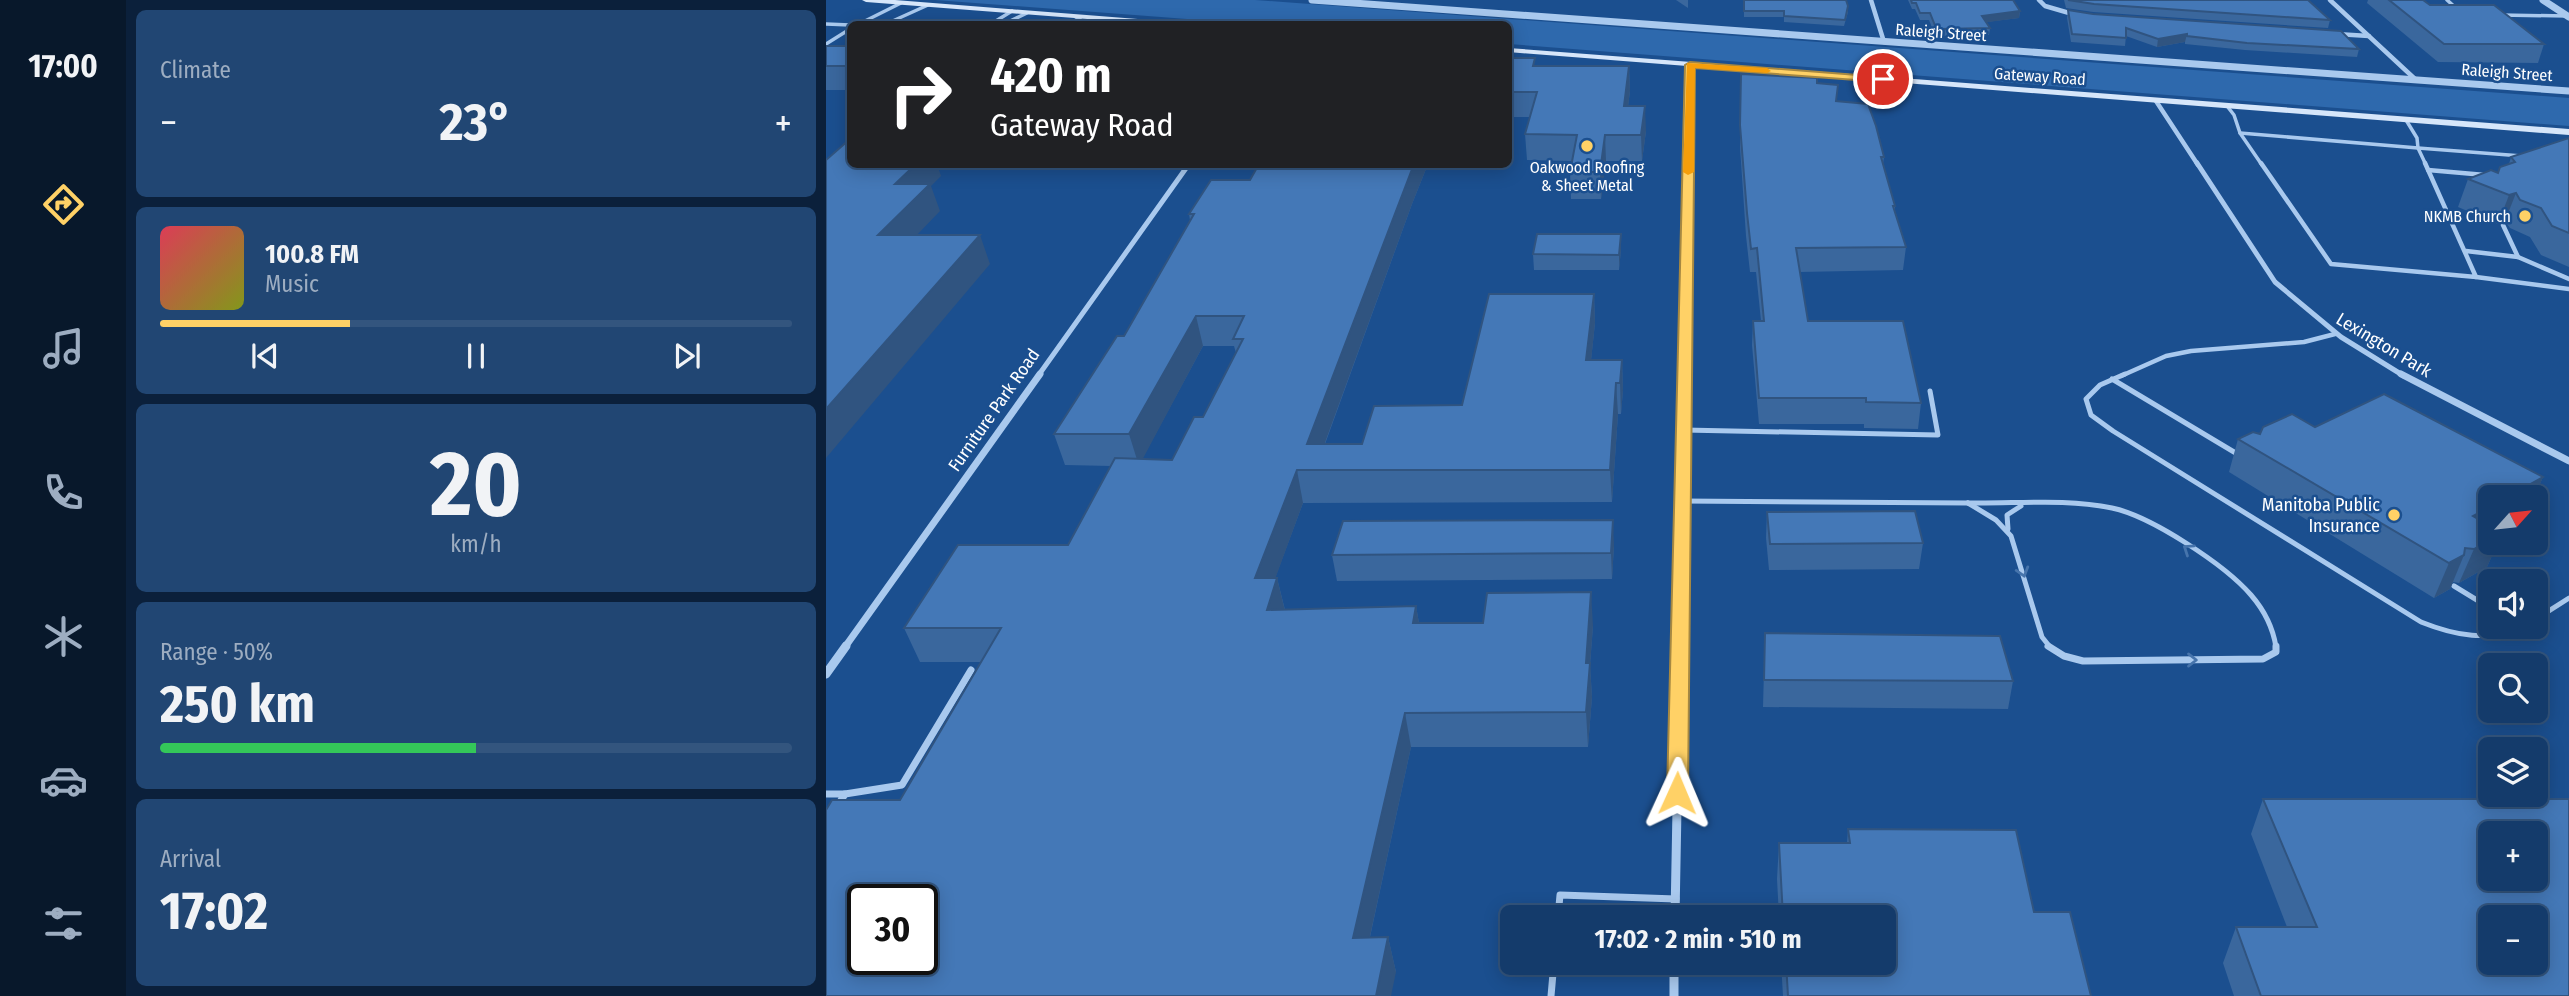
<!DOCTYPE html>
<html lang="en">
<head>
<meta charset="utf-8">
<style>
  body { margin:0; font-family:"Fira Sans Condensed",sans-serif; background:#214673; color:#f1f3f6; height:100vh; display:flex; flex-direction:column; font-size:26px; white-space:nowrap }
  * { box-sizing:border-box; margin:0 }
  p { font-size:23px; color:#9dadc1 }
  .icon { flex:none; width:38px; height:38px; fill:none; stroke:currentColor; stroke-width:2; stroke-linecap:round; stroke-linejoin:round }
  .map { position:relative; flex:1; overflow:hidden }
  .sheet { display:flex; flex-direction:column; gap:10px; padding:10px; background:#0b203b; width:700px }
  .sheet>* { flex:none }
  .guide { position:absolute; left:21px; top:21px; width:665px; height:147px; border-radius:10px; box-shadow:0 4px 18px #0003,0 0 0 2px #33557e; background:#202124; color:#fff; overflow:hidden }
  .needle { width:46px; rotate:63deg }
  .controls { position:absolute; left:1652px; top:485px; display:grid; gap:14px }
  .controls a { display:grid; place-items:center; width:70px; height:70px; border-radius:10px; background:#143b6b; box-shadow:0 4px 18px #0003,0 0 0 2px #33557e; font-size:35px }
  .speed { position:absolute; left:21px; top:884px; display:flex; gap:14px; font-size:35px; font-weight:700; text-align:center }
  .speed>* { display:grid; place-content:center; width:91px; height:91px; border-radius:50%; background:#143b6b; box-shadow:0 4px 18px #0003,0 0 0 2px #33557e; line-height:1 }
  .speed .limit { border:4px solid #111; border-radius:10px; background:#fff; color:#111 }
  .pin { position:absolute; display:grid; place-items:center; width:60px; height:60px; color:#fff; margin:-30px; border:4px solid #fff; border-radius:50%; box-shadow:0 2px 7px #0007 }
  .me { position:absolute; width:77px; margin:-38px; rotate:1deg; stroke-linejoin:round; filter:drop-shadow(0 0 5px #0008) }
  .turn { display:flex; align-items:center; gap:24px; height:147px; padding:0 28px; font-size:32px }
  .turn .icon { width:91px; height:91px; stroke-width:2.5 }
  .turn b { display:block; font-size:49px; line-height:60px }
  .big { font-size:52px; font-weight:700; line-height:1.1 }
  .sheet .tile { flex:1; display:flex; flex-direction:column; justify-content:center; gap:10px; min-width:0; padding:0 24px; border-radius:10px; background:#214673 }
  .sheet .dial { align-items:center; gap:0 }
  .dial b { font-size:91px; line-height:1 }
  .song { display:flex; align-items:center; gap:21px }
  .cover { width:84px; height:84px; border-radius:10px; background:linear-gradient(135deg,hsl(350 70% 55%),hsl(70 70% 35%)) }
  .played { height:7px; border-radius:4px; background:linear-gradient(90deg,#ffd166 30%,#33557e 30%) }
  .keys { display:flex; justify-content:space-around; direction:ltr }
  .heat { display:flex; justify-content:space-between; align-items:center; font-size:38px; direction:ltr }
  .charge { height:10px; border-radius:5px; background:linear-gradient(90deg,#34c759 50%,#33557e 0) }
  .trip { position:absolute; left:674px; top:905px; width:396px; height:70px; border-radius:10px; background:#143b6b; box-shadow:0 4px 18px #0003,0 0 0 2px #33557e; font-weight:700; line-height:70px; text-align:center }
  main { display:flex; flex:1; min-height:0 }
  .tab-bar { display:flex; flex-direction:column; width:126px; justify-content:space-around; align-items:center; background:#08182b; color:#9dadc1 }
  .tab-bar .icon { width:49px; height:49px }
  .tab-bar .on { color:#ffd166 }
  .tab-bar b { font-size:32px; color:#f1f3f6 }
  .map>svg:first-child { display:block }
  .green { fill:#2e69ad }
  .lines { fill:none; stroke-linecap:round; stroke-linejoin:round }
  .service-far3 { stroke:#a9c9ee; stroke-width:3.5 }
  .service-far2 { stroke:#a9c9ee; stroke-width:4.5 }
  .service-far1 { stroke:#a9c9ee; stroke-width:5 }
  .service { stroke:#a9c9ee; stroke-width:7 }
  .minor-far3 { stroke:#a9c9ee; stroke-width:4.5 }
  .minor-far2 { stroke:#a9c9ee; stroke-width:5 }
  .minor-far1 { stroke:#a9c9ee; stroke-width:7 }
  .minor { stroke:#a9c9ee; stroke-width:9 }
  .tertiary { stroke:#a9c9ee; stroke-width:7 }
  .secondary { fill:#d6e6fa; fill-rule:evenodd }
  .wall { fill:#3a679d; fill-rule:evenodd }
  .shaded-wall { fill:#305480 }
  .building { fill:#4478b7; stroke:#305480; stroke-width:2; fill-rule:evenodd }
  .oneway { stroke:#4674ac }
  .route { fill:#ffd166; stroke:#a68842; stroke-width:2 }
  .slow { fill:#f59e0b }
  .poi-dot { fill:#ffd166; stroke:#1b4f8f; stroke-width:2.5 }
  .labels { text-anchor:middle; stroke-width:5; stroke-linejoin:round; paint-order:stroke }
  .far-street-label { font-size:16px; fill:#fff; stroke:#1b4f8f }
  .far-poi-label { font-size:16px; fill:#fff; stroke:#1b4f8f }
  .street-label { font-size:18px; fill:#fff; stroke:#1b4f8f }
  .poi-label { font-size:18px; fill:#fff; stroke:#1b4f8f; text-anchor:end }
</style>
</head>
<body>
<main>
<nav class="tab-bar">
<b>17:00</b>
<svg class="icon on" aria-label="directions" viewBox="0 0 24 24"><path d="M12 3l9 9-9 9-9-9zM9 14v-3h6M13 9l2 2-2 2"/></svg>
<svg class="icon" aria-label="music" viewBox="0 0 24 24"><path d="M9 18V5l10-2v13"/><circle cx="6" cy="18" r="3"/><circle cx="16" cy="16" r="3"/></svg>
<svg class="icon" aria-label="phone" viewBox="0 0 24 24"><path d="M5 4h4l2 5-3 2q2 4 5 5l2-3 5 2v4C11 20 4 13 5 4z"/></svg>
<svg class="icon" aria-label="climate" viewBox="0 0 24 24"><path d="M12 3v18M4 7l16 10M4 17L20 7"/></svg>
<svg class="icon" aria-label="car" viewBox="0 0 24 24"><path d="M5 17H2v-5l4-1 3-4h7l3 4 3 1v5h-3M9 17h6M6 11h13"/><circle cx="7" cy="17" r="2"/><circle cx="17" cy="17" r="2"/></svg>
<svg class="icon" aria-label="filters" viewBox="0 0 24 24"><path d="M4 7h16M4 17h16"/><circle cx="9" cy="7" r="2"/><circle cx="15" cy="17" r="2"/></svg>
</nav>
<section class="sheet">
<div class="tile"><p>Climate</p>
<div class="heat"><a>−</a><b class="big">23°</b><a>+</a></div>
</div>
<div class="tile">
<div class="song"><i class="cover"></i><div><b>100.8 FM</b><p>Music</p></div></div>
<div class="played"></div>
<div class="keys"><svg class="icon" aria-label="previous" viewBox="0 0 24 24"><path d="M18 5L8 12l10 7zM5 5v14"/></svg><svg class="icon" aria-label="pause" viewBox="0 0 24 24"><path d="M8 5v14M16 5v14"/></svg><svg class="icon" aria-label="next" viewBox="0 0 24 24"><path d="M6 5l10 7-10 7zM19 5v14"/></svg></div>
</div>
<div class="tile dial"><b>20</b><p>km/h</p></div>
<div class="tile"><p>Range · 50%</p><b class="big">250 km</b><div class="charge"></div></div>
<div class="tile"><p>Arrival</p><b class="big">17:02</b></div>
</section>
<div class="map">
<svg width="1743" height="996" viewBox="0 0 1743 996">
  <rect width="100%" height="100%" fill="#1b4f8f"/>
  <path class="green" d="M109 0H429L1743 98V126L683 44 682 24H427Z"/>
  <g class="lines">
    <g class="service-far3">
      <path d="M1621 0 1630 8"/>
      <path d="M1674 15 1741 16"/>
      <path d="M0 24 24 25"/>
      <path d="M33 24 75 3"/>
      <path d="M60 24 102 5"/>
      <path d="M165 24 186 11"/>
      <path d="M178 24 201 13"/>
      <path d="M243 24 255 17"/>
      <path d="M0 44 24 29"/>
      <path d="M1401 106 1408 115 1414 133 1436 165"/>
      <path d="M1414 133 1592 148 1591 138 1580 120"/>
      <path d="M1600 165 1592 148 1696 156"/>
    </g>
    <g class="service-far2">
      <path d="M1435 163 1505 264 1650 277 1599 163"/>
      <path d="M1602 170 1659 175"/>
      <path d="M1677 225 1692 257"/>
      <path d="M1640 251 1692 257 1743 279"/>
      <path d="M1650 277 1743 289"/>
      <path d="M1295 376 1340 356 1365 351 1478 342 1509 334"/>
    </g>
    <g class="service-far1">
      <path d="M1299 374 1274 385 1260 399 1265 415 1287 431 1595 622C1630 636 1662 642 1697 626"/>
      <path d="M1286 379 1413 455"/>
      <path d="M858 430 1112 435 1104 391"/>
      <path d="M856 501 1142 503"/>
      <path d="M1142 503C1189 504 1240 498 1286 508 1325 516 1399 565 1425 595 1438 610 1447 628 1450 647"/>
      <path d="M1142 503 1170 520 1185 536 1216 637 1224 647"/>
      <path d="M1182 529 1181 515 1195 506"/>
      <path d="M1628 586 1664 608"/>
      <path d="M1710 619 1743 598"/>
    </g>
    <g class="service">
      <path d="M1222 646 1238 656 1257 661 1437 659 1450 652V646"/>
      <path d="M0 794H19L12 805"/>
      <path d="M19 794 76 785 145 670"/>
      <path d="M732 917 734 895 850 899"/>
      <path d="M725 996 728 962"/>
    </g>
    <g class="minor-far3">
      <path d="M1045 0 1058 42"/>
      <path d="M1213 0 1219 6 1250 15"/>
      <path d="M1504 0 1589 79"/>
      <path d="M1510 34 1543 36"/>
      <path d="M1330 101 1372 165"/>
      <path d="M862 165 864 65"/>
    </g>
    <g class="minor-far2">
      <path d="M1371 163 1449 282 1515 337 1578 376"/>
      <path d="M212 376 363 164"/>
      <path d="M859 376 862 163"/>
    </g>
    <g class="minor-far1">
      <path d="M1575 374 1743 461"/>
      <path d="M19 647 214 374"/>
      <path d="M854 647 859 374"/>
    </g>
    <g class="minor">
      <path d="M0 674 20 646"/>
      <path d="M849 917 854 646"/>
      <path d="M848 962V996"/>
    </g>
    <g class="tertiary">
      <path d="M486 0 1743 91"/>
      <path d="M1717 0 1743 17"/>
    </g>
    <g class="secondary">
      <path d="M36 0H69L350 22 354 24H326L40 2Z"/>
      <path d="M682 48 1743 129V135L682 52Z"/>
    </g>
  </g>
  <g class="wall">
    <path d="M850 0H862V8Z"/>
    <path d="M918 0 1022 6V12L1018 26 958 22V17H918Z"/>
    <path d="M1082 0H1187L1194 11 1193 18 1160 22 1164 28 1163 35 1113 36 1109 35 1103 20H1094L1089 9H1086Z"/>
    <path d="M1238 0H1482L1504 20 1502 28 1267 12 1240 8Z"/>
    <path d="M1542 0H1597L1604 5 1718 44 1712 63 1612 62 1541 3Z"/>
    <path d="M1242 10 1267 14 1533 49 1531 57 1419 50 1359 44V42L1331 47 1300 36 1299 46 1245 42 1241 18Z"/>
    <rect x="0" y="46" width="24" height="44"/>
    <path d="M682 58 710 66H803L804 91 802 106 820 131 816 161H780L775 199H745L744 172 746 161 701 160 699 134 704 117H682Z"/>
    <path d="M915 74 991 83 1011 101 1058 157 1057 164 1069 206V211L1080 247 1077 270 973 272 982 321 1095 403 1092 429 1038 428V424H933L926 345 927 321H935L930 272H924L920 236 914 147Z"/>
    <path d="M1743 138V267L1715 255 1704 237 1684 228 1679 221 1672 224 1632 207 1642 179 1672 173 1683 164 1685 157Z"/>
    <path d="M433 164H602L586 204 499 444H536L636 405 768 294 769 323 765 360H796L797 390 795 414H792L786 502 477 503 449 578H451L459 610 590 606 593 623 767 626 764 665 766 697 762 747H585L544 937H562L570 972 74 800 155 662H94L78 628 242 545 285 466 239 465 228 434 298 336 364 220 363 214 424 180ZM377 346H408L410 353 377 417 346 460 316 459Z"/>
    <path d="M795 249 793 270H708L707 254Z"/>
    <path d="M1489 427 1717 477 1708 497H1664V542H1672L1661 567 1633 583 1627 582 1624 589 1608 598 1403 472 1412 439 1434 434Z"/>
    <path d="M941 512 1097 543 1093 569 943 570 940 538Z"/>
    <path d="M788 546 786 579 511 581 506 555Z"/>
    <path d="M939 633 1187 681 1182 709 937 707Z"/>
    <path d="M1437 799 1743 996H1408L1397 963 1410 927H1461L1425 834Z"/>
    <path d="M1022 829 1208 912 1265 996H957L955 962H1057V917H953L951 879 953 843H1021Z"/>
  </g>
  <g class="shaded-wall">
    <path d="M1194 11 1193 18 1155 23 1156 16Z"/>
    <path d="M1361 34 1359 42 1331 47 1332 39Z"/>
    <path d="M803 66 804 91 799 131 798 106Z"/>
    <path d="M819 106 820 131 816 161 815 135Z"/>
    <path d="M779 135 780 161 775 199 774 172Z"/>
    <path d="M88 164H111L115 176 105 186 114 211 63 264 52 235 69 184Z"/>
    <path d="M588 164H602L586 204 489 470 481 444Z"/>
    <path d="M1690 193 1679 221 1672 224 1683 195Z"/>
    <path d="M795 234V249L793 270V255Z"/>
    <path d="M154 235 164 264 0 458V409Z"/>
    <path d="M768 294 769 323 762 390 760 360Z"/>
    <path d="M370 316 377 346 313 466 303 434Z"/>
    <path d="M796 360 797 390 795 414 794 383Z"/>
    <path d="M790 383 792 414 786 502 784 470Z"/>
    <path d="M471 470 477 503 437 612 429 578Z"/>
    <path d="M1717 477 1708 497H1681Z"/>
    <path d="M1664 507V532L1647 516Z"/>
    <path d="M787 520 788 546 786 579 785 553Z"/>
    <path d="M1664 540V542H1672L1661 567 1633 583 1648 549Z"/>
    <path d="M1638 555 1624 589 1608 598 1623 563Z"/>
    <path d="M451 578 459 611 441 610Z"/>
    <path d="M765 592 767 626 764 665 766 697 762 747 760 712V663Z"/>
    <path d="M590 606 596 640 587 623Z"/>
    <path d="M579 713 585 747 536 973 527 938Z"/>
    <path d="M562 937 570 972 565 996H550Z"/>
  </g>
  <g class="building">
    <path d="M918 0H1020L1022 6 1019 20 958 16V11H918Z"/>
    <path d="M1085 0H1187L1194 11 1156 16 1164 28 1114 29 1110 28 1104 13H1094L1090 3H1086Z"/>
    <path d="M1242 0H1482L1504 20 1268 4Z"/>
    <path d="M1563 0H1597L1604 5H1668L1718 44H1618Z"/>
    <path d="M1242 10 1267 14 1515 31 1533 49 1421 43 1361 36V34L1332 39 1300 28V38L1246 34Z"/>
    <rect x="0" y="46" width="24" height="20"/>
    <path d="M682 58H709L707 66H803L798 106H819L815 135H779L774 172H744L751 135 699 134 711 92H682Z"/>
    <path d="M915 74 991 78V83L1012 85 1010 101 1042 104 1050 126 1058 157H1055L1069 206H1067L1080 247 970 248 982 321H1077L1095 403 1040 402V398H933L927 321H938L931 248 925 249 921 213 914 125Z"/>
    <path d="M1743 138V233L1726 226 1715 208 1694 200 1690 193 1683 195 1642 179 1665 170 1672 173 1674 167 1689 162 1685 157Z"/>
    <path d="M24 139V164H90L69 184H104L52 235H154L0 409V160Z"/>
    <path d="M433 164H588L481 444H536L548 406 636 405 663 294H768L760 360H796L794 383H790L784 470H471L429 578H451L441 610 590 606 587 623H657L661 593 765 592 760 663H764L760 712 579 713 527 938 562 937 550 996H0V810L6 800H74L175 628H78L132 545H242L289 458 346 460 368 417H377L417 339H407L418 316H370L303 434H228L291 336H298L368 214H363L385 180H424ZM37 900H96V959H37Z"/>
    <path d="M711 234H795L793 255 707 254Z"/>
    <path d="M1558 394 1717 477 1681 497H1664V507L1647 516 1664 526V540L1648 549 1639 548 1638 555 1623 563 1412 439 1427 432 1434 434 1437 427 1466 414 1489 427Z"/>
    <path d="M1089 511 1097 543 944 544 941 512Z"/>
    <path d="M787 520 785 553 506 555 517 521Z"/>
    <path d="M939 633 1174 636 1187 681 938 680Z"/>
    <path d="M1437 799H1743V996H1435L1410 927H1491ZM1664 833H1710V878H1664ZM1664 917H1710V962H1664Z"/>
    <path d="M1022 829 1190 830 1208 912H1244L1265 996H962L960 962H1057V917H957L953 843H1024Z"/>
  </g>
  <defs><path id="oneway-chevron" d="M-2-3.5L2.5 0L-2 3.5" fill="none" stroke-width="1.6" stroke-linecap="round" stroke-linejoin="round" transform="scale(1.75)"/></defs>
  <g class="oneway">
    <use href="#oneway-chevron" transform="translate(1362 549) rotate(-146)"/>
    <use href="#oneway-chevron" transform="translate(1197 572) rotate(73)"/>
    <use href="#oneway-chevron" transform="translate(1366 660)"/>
  </g>
  <path class="route" d="M864 62 1057 77 1061 79 1057 82 869 68 862 793 859 798 851 801 844 798 841 793 859 65Z"/>
  <path class="slow" d="M861 63 941 68 945 71 941 73 869 68 868 172 862 175 857 172Z"/>
  <g class="poi-dot">
    <circle cx="761" cy="146" r="7"/>
    <circle cx="1699" cy="216" r="7"/>
    <circle cx="1568" cy="515" r="7"/>
  </g>
  <g class="labels">
    <g class="far-street-label">
      <text transform="translate(1115 32) rotate(4)" y="6">Raleigh Street</text>
      <text transform="translate(1681 72) rotate(4)" y="6">Raleigh Street</text>
      <text transform="translate(1214 76) rotate(4)" y="6">Gateway Road</text>
    </g>
    <g class="far-poi-label">
      <text x="761" y="173">Oakwood Roofing<tspan x="761" dy="18">&amp; Sheet Metal</tspan></text>
      <text x="1685" y="222" text-anchor="end">NKMB Church</text>
    </g>
    <g class="street-label">
      <text transform="translate(1558 345) rotate(31)" y="6">Lexington Park</text>
      <text transform="translate(168 410) rotate(-55)" y="6">Furniture Park Road</text>
    </g>
    <g class="poi-label">
      <text x="1554" y="511">Manitoba Public<tspan x="1554" dy="21">Insurance</tspan></text>
    </g>
  </g>
</svg>
<div class="controls">
<a><svg class="needle" viewBox="-14 -14 28 28"><path d="M0-13l5 13h-10z" fill="#e53935"/><path d="M0 13l5-13h-10z" fill="#9dadc1"/></svg></a>
<a><svg class="icon" aria-label="sound" viewBox="0 0 24 24"><path d="M4 9h4l5-4v14l-5-4H4zM17 9q2 3 0 6"/></svg></a>
<a><svg class="icon" aria-label="search" viewBox="0 0 24 24"><circle cx="10" cy="10" r="6"/><path d="M15 15l6 6"/></svg></a>
<a><svg class="icon" aria-label="layers" viewBox="0 0 24 24"><path d="M12 4l9 5-9 5-9-5zM3 14l9 5 9-5"/></svg></a>
<a>+</a>
<a>−</a>
</div>
<div class="speed"><div class="limit">30</div></div>
<div class="pin" style="left:1057px;top:79px;background:#d93025"><svg class="icon" aria-label="arrive" viewBox="0 0 24 24"><path d="M6 21V4h12l-3 4 3 4H6"/></svg></div>
<svg class="me" style="left:851px;top:793px" viewBox="-20 -20 40 40"><path d="M0-17L14 15 0 8-14 15z" fill="#ffd166" stroke="#fff" stroke-width="4"/></svg>
<div class="trip">17:02 · 2 min · 510 m</div>
<div class="guide">
<div class="turn"><svg class="icon" aria-label="right" viewBox="0 0 24 24"><path d="M7 20v-9h11M14 6l5 5-5 5"/></svg><div><b>420 m</b>Gateway Road</div></div>
</div>
</div>
</main>
</body>
</html>
